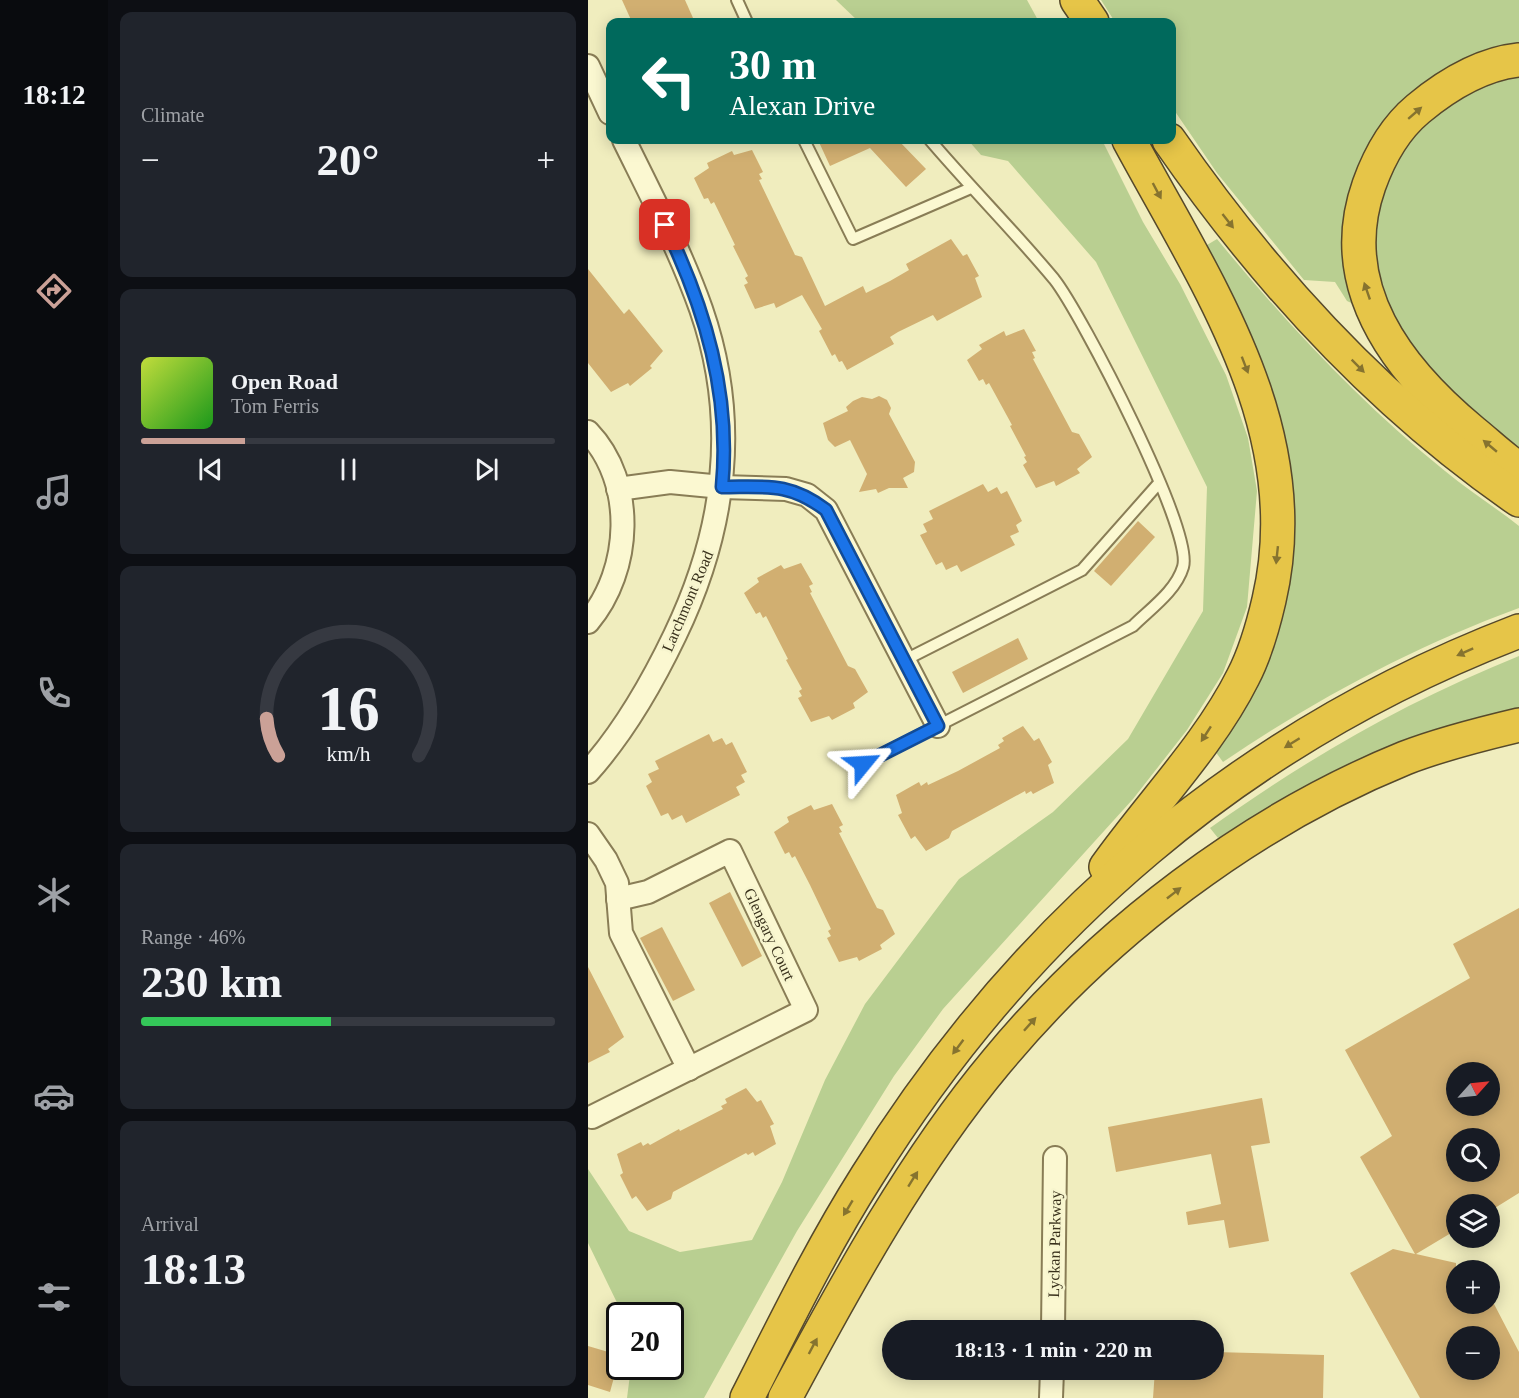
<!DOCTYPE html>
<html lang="en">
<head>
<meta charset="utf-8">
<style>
  body { margin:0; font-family:"Times New Roman",serif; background:#20242c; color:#f1f3f6; height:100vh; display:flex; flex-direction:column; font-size:22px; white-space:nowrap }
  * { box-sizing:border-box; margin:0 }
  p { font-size:20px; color:#9ea1a6 }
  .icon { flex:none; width:33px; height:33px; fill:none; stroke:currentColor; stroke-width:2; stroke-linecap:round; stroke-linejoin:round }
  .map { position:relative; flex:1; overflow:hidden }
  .panel { display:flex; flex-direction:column; gap:12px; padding:12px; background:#0d0f14; width:480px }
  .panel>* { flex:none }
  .top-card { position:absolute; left:18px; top:18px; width:570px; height:126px; border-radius:12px; box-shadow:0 3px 15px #0003; background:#00695c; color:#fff; overflow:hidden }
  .needle { width:39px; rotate:63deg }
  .tools { position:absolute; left:858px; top:1062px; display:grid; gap:12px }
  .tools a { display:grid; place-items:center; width:54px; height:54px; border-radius:50%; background:#171b24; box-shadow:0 3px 15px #0003; font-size:30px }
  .speed { position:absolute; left:18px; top:1302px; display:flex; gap:12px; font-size:30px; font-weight:700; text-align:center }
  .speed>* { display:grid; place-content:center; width:78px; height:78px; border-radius:50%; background:#171b24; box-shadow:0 3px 15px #0003; line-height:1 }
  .speed .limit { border:3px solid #111; border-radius:9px; background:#fff; color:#111 }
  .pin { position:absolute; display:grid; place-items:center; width:51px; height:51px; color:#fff; margin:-26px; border-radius:12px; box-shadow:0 3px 9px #0006 }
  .me { position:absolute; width:66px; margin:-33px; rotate:63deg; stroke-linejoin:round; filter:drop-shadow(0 0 4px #0008) }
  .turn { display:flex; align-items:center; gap:21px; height:126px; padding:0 24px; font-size:27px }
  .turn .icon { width:78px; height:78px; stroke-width:2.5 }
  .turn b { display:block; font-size:42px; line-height:51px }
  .big { font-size:45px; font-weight:600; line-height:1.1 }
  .panel .tile { flex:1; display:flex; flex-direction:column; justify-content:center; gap:9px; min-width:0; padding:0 21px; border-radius:12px; background:#20242c }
  .panel .dial { align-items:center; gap:0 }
  .dial svg { height:156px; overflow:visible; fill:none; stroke:#363941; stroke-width:7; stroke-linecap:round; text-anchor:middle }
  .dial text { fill:#f1f3f6; stroke:none }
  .song { display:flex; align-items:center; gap:18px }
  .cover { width:72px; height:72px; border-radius:9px; background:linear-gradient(135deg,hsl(70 70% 55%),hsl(120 70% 35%)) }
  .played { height:6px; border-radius:3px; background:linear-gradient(90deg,#cba197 25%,#363941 25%) }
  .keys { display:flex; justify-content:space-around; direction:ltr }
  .heat { display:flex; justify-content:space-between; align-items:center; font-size:33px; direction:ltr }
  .charge { height:9px; border-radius:4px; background:linear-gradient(90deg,#34c759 46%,#363941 0) }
  .trip { position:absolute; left:294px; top:1320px; width:342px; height:60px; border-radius:30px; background:#171b24; box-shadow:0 3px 15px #0003; font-weight:600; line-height:60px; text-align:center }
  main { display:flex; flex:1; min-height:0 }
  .dock { display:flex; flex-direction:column; width:108px; justify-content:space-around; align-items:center; background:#090b0e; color:#9ea1a6 }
  .dock .icon { width:42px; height:42px }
  .dock .active { color:#cba197 }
  .dock b { font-size:27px; color:#f1f3f6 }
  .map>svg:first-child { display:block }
  .green { fill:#b9cf91 }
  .building { fill:#d1af71; fill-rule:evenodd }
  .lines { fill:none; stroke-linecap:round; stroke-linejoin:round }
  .service-casing { stroke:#897d56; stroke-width:14 }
  .minor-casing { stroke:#897d56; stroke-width:26 }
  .motorway-casing { stroke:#56492b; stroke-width:36 }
  .service { stroke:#fbf8d1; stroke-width:10 }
  .minor { stroke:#fbf8d1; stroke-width:22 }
  .motorway { stroke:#e6c548; stroke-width:33 }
  .oneway { fill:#86732f }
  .route-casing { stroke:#114b97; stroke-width:15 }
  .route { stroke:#1a73e8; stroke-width:10 }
  .labels { text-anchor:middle; stroke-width:5; stroke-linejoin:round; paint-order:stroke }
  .street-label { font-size:16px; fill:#38301b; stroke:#f7f5ce }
</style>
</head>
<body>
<main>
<nav class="dock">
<b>18:12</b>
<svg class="icon active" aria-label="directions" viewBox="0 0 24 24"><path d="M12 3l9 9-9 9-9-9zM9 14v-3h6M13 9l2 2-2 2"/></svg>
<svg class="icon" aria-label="music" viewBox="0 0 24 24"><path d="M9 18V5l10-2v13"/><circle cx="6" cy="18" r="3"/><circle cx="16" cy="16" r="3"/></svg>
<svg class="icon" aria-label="phone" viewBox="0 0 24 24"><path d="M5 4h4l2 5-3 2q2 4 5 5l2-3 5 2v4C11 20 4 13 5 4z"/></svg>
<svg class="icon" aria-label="climate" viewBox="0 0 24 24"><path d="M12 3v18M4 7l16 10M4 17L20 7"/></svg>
<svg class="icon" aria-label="car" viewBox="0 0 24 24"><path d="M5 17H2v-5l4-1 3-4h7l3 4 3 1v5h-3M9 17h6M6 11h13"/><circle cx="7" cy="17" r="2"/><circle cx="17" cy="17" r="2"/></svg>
<svg class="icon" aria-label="filters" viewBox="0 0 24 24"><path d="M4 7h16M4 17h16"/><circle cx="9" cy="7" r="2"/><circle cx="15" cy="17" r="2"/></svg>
</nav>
<section class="panel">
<div class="tile"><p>Climate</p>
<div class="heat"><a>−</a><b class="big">20°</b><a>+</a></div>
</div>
<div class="tile">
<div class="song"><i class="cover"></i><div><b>Open Road</b><p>Tom Ferris</p></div></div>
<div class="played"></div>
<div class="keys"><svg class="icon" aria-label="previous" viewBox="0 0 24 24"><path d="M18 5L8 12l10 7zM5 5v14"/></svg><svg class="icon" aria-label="pause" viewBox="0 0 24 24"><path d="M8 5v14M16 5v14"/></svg><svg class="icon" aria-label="next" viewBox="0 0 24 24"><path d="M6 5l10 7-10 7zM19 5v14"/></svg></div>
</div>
<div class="tile dial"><svg viewBox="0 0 100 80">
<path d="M14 69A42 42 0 1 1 86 69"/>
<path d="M14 69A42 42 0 0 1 8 50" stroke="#cba197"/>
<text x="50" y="56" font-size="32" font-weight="700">16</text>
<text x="50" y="72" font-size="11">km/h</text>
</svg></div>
<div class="tile"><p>Range · 46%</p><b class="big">230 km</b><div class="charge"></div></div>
<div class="tile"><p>Arrival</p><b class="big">18:13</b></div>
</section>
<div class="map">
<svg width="931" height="1398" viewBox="0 0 931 1398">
  <rect width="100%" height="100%" fill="#f0edbe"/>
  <g class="green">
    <path d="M248 0H439L451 22H271Z"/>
    <path d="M513 0H931V50L803 117 772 307 759 301 747 282 716 280 629 173 584 107V22H527Z"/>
    <path d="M931 72V451L885 416 817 341 799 304 784 240 786 213 815 143 873 90Z"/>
    <path d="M380 140H514L555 222 592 284 638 375 660 438 669 491 659 607 635 673 599 730 545 799 355 1009 306 1076 209 1231 116 1398H39L43 1367 82 1366V1316L35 1315 0 1243V1169L41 1231 92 1252 164 1240 194 1182 237 1080 277 1004 371 879 465 812 540 739 615 611 619 487 508 262 420 161 393 155Z"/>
    <path d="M629 239C698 323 772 403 857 471 881 491 907 507 931 526V608C825 647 728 699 635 762L624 747 702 553 614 248Z"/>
    <path d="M931 656V708C821 731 725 780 630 838L622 828C722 757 817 702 931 656Z"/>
  </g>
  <g class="building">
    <path d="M34 0H97L105 18 95 22H44Z"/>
    <path d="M230 140H310L338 169 318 187 282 148 242 166Z"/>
    <path d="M164 150 175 172 171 174 174 179 171 180 207 255 214 257 237 306 275 286 278 293 302 281 321 270 318 264 363 239 375 256 379 254 391 276 387 278 394 297 349 321 345 315 310 332 302 337 306 344 259 370 254 361 251 362 247 354 244 356 231 331 234 329 214 295 188 308 186 303 167 309 156 285 160 283 157 278 160 276 145 246 147 245 126 202 123 204 120 198 116 199 106 178 121 168 119 163 144 151 146 155Z"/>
    <path d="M0 269 36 314 41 309 75 351 62 366 64 368 42 386 40 383 23 392 0 363Z"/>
    <path d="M436 329 448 351 444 352 447 358 445 359 484 432 491 434 504 457 489 469 492 473 468 486 466 481 448 488 435 465 439 462 436 457 438 456 422 426 424 425 401 383 398 385 395 379 391 381 379 360 394 349 391 345 416 331 418 336Z"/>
    <path d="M291 396 299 400 303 408 301 414 327 462 326 472 315 478 320 488H301L290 493 288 489 271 492 279 474 262 440 247 447 240 440 235 423 260 411 258 407 265 401 274 397 284 399Z"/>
    <path d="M395 484 400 492 409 487 413 494 419 491 434 521 428 525 431 532 422 536 427 545 373 572 369 565 358 570 354 562 348 565 332 535 339 532 335 524 345 519 341 511Z"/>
    <path d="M550 521 567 537 523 586 506 571Z"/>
    <path d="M213 563 225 584 221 586 224 592 222 593 260 666 267 669 280 692 265 703 267 708 244 720 241 716 223 722 210 698 214 696 211 691 214 689 198 660 200 659 178 616 175 618 172 612 168 614 156 593 171 582 169 578 193 565 196 569Z"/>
    <path d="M430 638 440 659 375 693 364 672Z"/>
    <path d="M435 726 446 741 451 738 464 762 460 765 466 783 445 794 443 791 438 794 437 791 364 831 361 838 338 851 327 836 323 839 310 815 314 813 308 795 331 782 333 786 339 782 340 785 370 771 412 748 410 745 416 741 414 738Z"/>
    <path d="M121 734 125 742 134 738 138 745 144 742 159 772 153 775 157 782 148 787 152 795 98 823 94 815 84 820 80 813 73 816 58 786 64 782 60 774 71 769 67 761Z"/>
    <path d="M244 804 255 825 251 827 254 832 251 833 289 908 295 910 307 934 292 945 294 949 271 961 269 957 251 962 239 938 243 936 240 931 243 929 222 885 207 856 204 858 201 852 197 854 186 832 201 822 199 817 223 805 226 810Z"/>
    <path d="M142 892 174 956 154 967 121 903Z"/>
    <path d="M931 908V1193L902 1211V1204H868V1230L828 1254 868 1263V1304H906L931 1352V1398H832L762 1273 805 1249 827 1254 772 1157 804 1136 757 1050 882 978 865 944ZM868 1072H902V1106H868ZM868 1138H902V1172H868ZM868 1336H902V1370H868Z"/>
    <path d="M74 927 107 990 85 1001 52 938Z"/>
    <path d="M0 967 36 1037 20 1049 22 1052 0 1063Z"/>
    <path d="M158 1088 169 1102 173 1100 186 1124 182 1126 188 1144 167 1156 165 1152 160 1155 158 1153 85 1192 83 1199 59 1211 48 1196 44 1199 32 1175 35 1173 29 1154 53 1142 55 1146 60 1143 62 1145 91 1129 92 1131 135 1109 133 1106 139 1103 137 1099Z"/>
    <path d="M674 1098 682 1143 663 1146 681 1241 641 1248 636 1220 600 1225 598 1212 633 1204 623 1154 528 1172 520 1127Z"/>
    <path d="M0 1346 27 1354 23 1369 28 1370 22 1392 0 1385Z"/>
    <path d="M626 1352 736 1355 735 1398H565L567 1370H626Z"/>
  </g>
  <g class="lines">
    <g class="service-casing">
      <g id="service">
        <path d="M149 0 159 22"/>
        <path d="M216 140 265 239 383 188"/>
        <path d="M315 661 494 570 571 483"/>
        <path d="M275 764 545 626C562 609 588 591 595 567 606 531 493 313 466 279 426 231 382 187 342 140"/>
      </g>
    </g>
    <g class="minor-casing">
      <g id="minor">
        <path d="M0 66 22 113"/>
        <path d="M0 432C48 482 44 570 0 622"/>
        <path d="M30 489 82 482 134 487 198 489 219 495 238 510 350 726"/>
        <path d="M0 772C36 732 64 683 87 635 138 529 152 421 113 309 92 250 63 195 36 140"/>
        <path d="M0 834 18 860 29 883 33 933 101 1069"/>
        <path d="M4 1117 218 1010 142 851 60 892 30 899"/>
        <path d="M465 1330 467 1158"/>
        <path d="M463 1398 464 1370"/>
      </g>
    </g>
    <g class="motorway-casing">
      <g id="motorway">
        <path d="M489 0 504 22"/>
        <path d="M931 60C893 64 859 85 830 109 806 129 791 157 781 185 745 287 810 370 885 432 900 444 914 458 931 469"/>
        <path d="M581 140C676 277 793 405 931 500"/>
        <path d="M518 867C562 805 621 745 655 677 668 652 675 626 681 600 721 430 618 283 541 140"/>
        <path d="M159 1398C197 1323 234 1247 279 1176 436 924 654 737 931 631"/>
        <path d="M197 1398C258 1284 326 1160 409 1061 515 933 662 821 817 758 853 744 893 734 931 725"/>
      </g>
    </g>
    <use href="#service" class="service"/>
    <use href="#minor" class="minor"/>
    <use href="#motorway" class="motorway"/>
  </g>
  <defs><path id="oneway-solid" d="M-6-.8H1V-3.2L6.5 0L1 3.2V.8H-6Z" transform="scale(1.5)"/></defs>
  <g class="oneway">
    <use href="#oneway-solid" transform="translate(827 113) rotate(-41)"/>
    <use href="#oneway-solid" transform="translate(569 191) rotate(62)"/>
    <use href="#oneway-solid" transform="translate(640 221) rotate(52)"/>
    <use href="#oneway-solid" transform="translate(779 291) rotate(-109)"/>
    <use href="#oneway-solid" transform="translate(657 365) rotate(69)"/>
    <use href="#oneway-solid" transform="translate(770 366) rotate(45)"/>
    <use href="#oneway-solid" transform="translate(902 446) rotate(-140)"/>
    <use href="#oneway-solid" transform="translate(689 555) rotate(96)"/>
    <use href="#oneway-solid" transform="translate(877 652) rotate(156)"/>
    <use href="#oneway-solid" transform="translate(618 734) rotate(123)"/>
    <use href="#oneway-solid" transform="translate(704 743) rotate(148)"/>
    <use href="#oneway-solid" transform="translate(586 893) rotate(-38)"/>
    <use href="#oneway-solid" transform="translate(442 1024) rotate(-48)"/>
    <use href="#oneway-solid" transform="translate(370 1047) rotate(127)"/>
    <use href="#oneway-solid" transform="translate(325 1179) rotate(-58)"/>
    <use href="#oneway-solid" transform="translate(260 1208) rotate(121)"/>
    <use href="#oneway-solid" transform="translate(225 1346) rotate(-62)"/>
  </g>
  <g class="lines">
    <g class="route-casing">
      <path id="route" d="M77 225C117 308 143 394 134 487 178 487 201 482 238 510L350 726 275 764"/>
    </g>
    <use href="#route" class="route"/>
  </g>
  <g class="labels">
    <g class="street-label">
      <text transform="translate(99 601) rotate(-67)" y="6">Larchmont Road</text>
      <text transform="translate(182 934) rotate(65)" y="6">Glengary Court</text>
      <text transform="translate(466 1244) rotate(-89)" y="6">Lyckan Parkway</text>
    </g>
  </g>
</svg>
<div class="tools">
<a><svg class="needle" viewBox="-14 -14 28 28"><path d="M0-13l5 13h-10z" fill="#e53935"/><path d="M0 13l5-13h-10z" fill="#9ea1a6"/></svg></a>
<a><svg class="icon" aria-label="search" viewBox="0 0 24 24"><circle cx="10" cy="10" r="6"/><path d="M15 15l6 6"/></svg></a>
<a><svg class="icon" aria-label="layers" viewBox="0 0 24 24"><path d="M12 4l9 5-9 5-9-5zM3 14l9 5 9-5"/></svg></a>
<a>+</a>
<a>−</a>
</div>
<div class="speed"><div class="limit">20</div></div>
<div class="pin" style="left:77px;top:225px;background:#d93025"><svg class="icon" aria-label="arrive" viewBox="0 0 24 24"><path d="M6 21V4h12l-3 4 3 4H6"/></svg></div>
<svg class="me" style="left:275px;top:764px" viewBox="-20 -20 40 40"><path d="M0-17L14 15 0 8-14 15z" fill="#1a73e8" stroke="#fff" stroke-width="4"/></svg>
<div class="trip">18:13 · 1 min · 220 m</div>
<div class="top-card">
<div class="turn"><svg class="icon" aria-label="left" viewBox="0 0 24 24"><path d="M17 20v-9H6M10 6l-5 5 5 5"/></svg><div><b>30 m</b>Alexan Drive</div></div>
</div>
</div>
</main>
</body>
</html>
